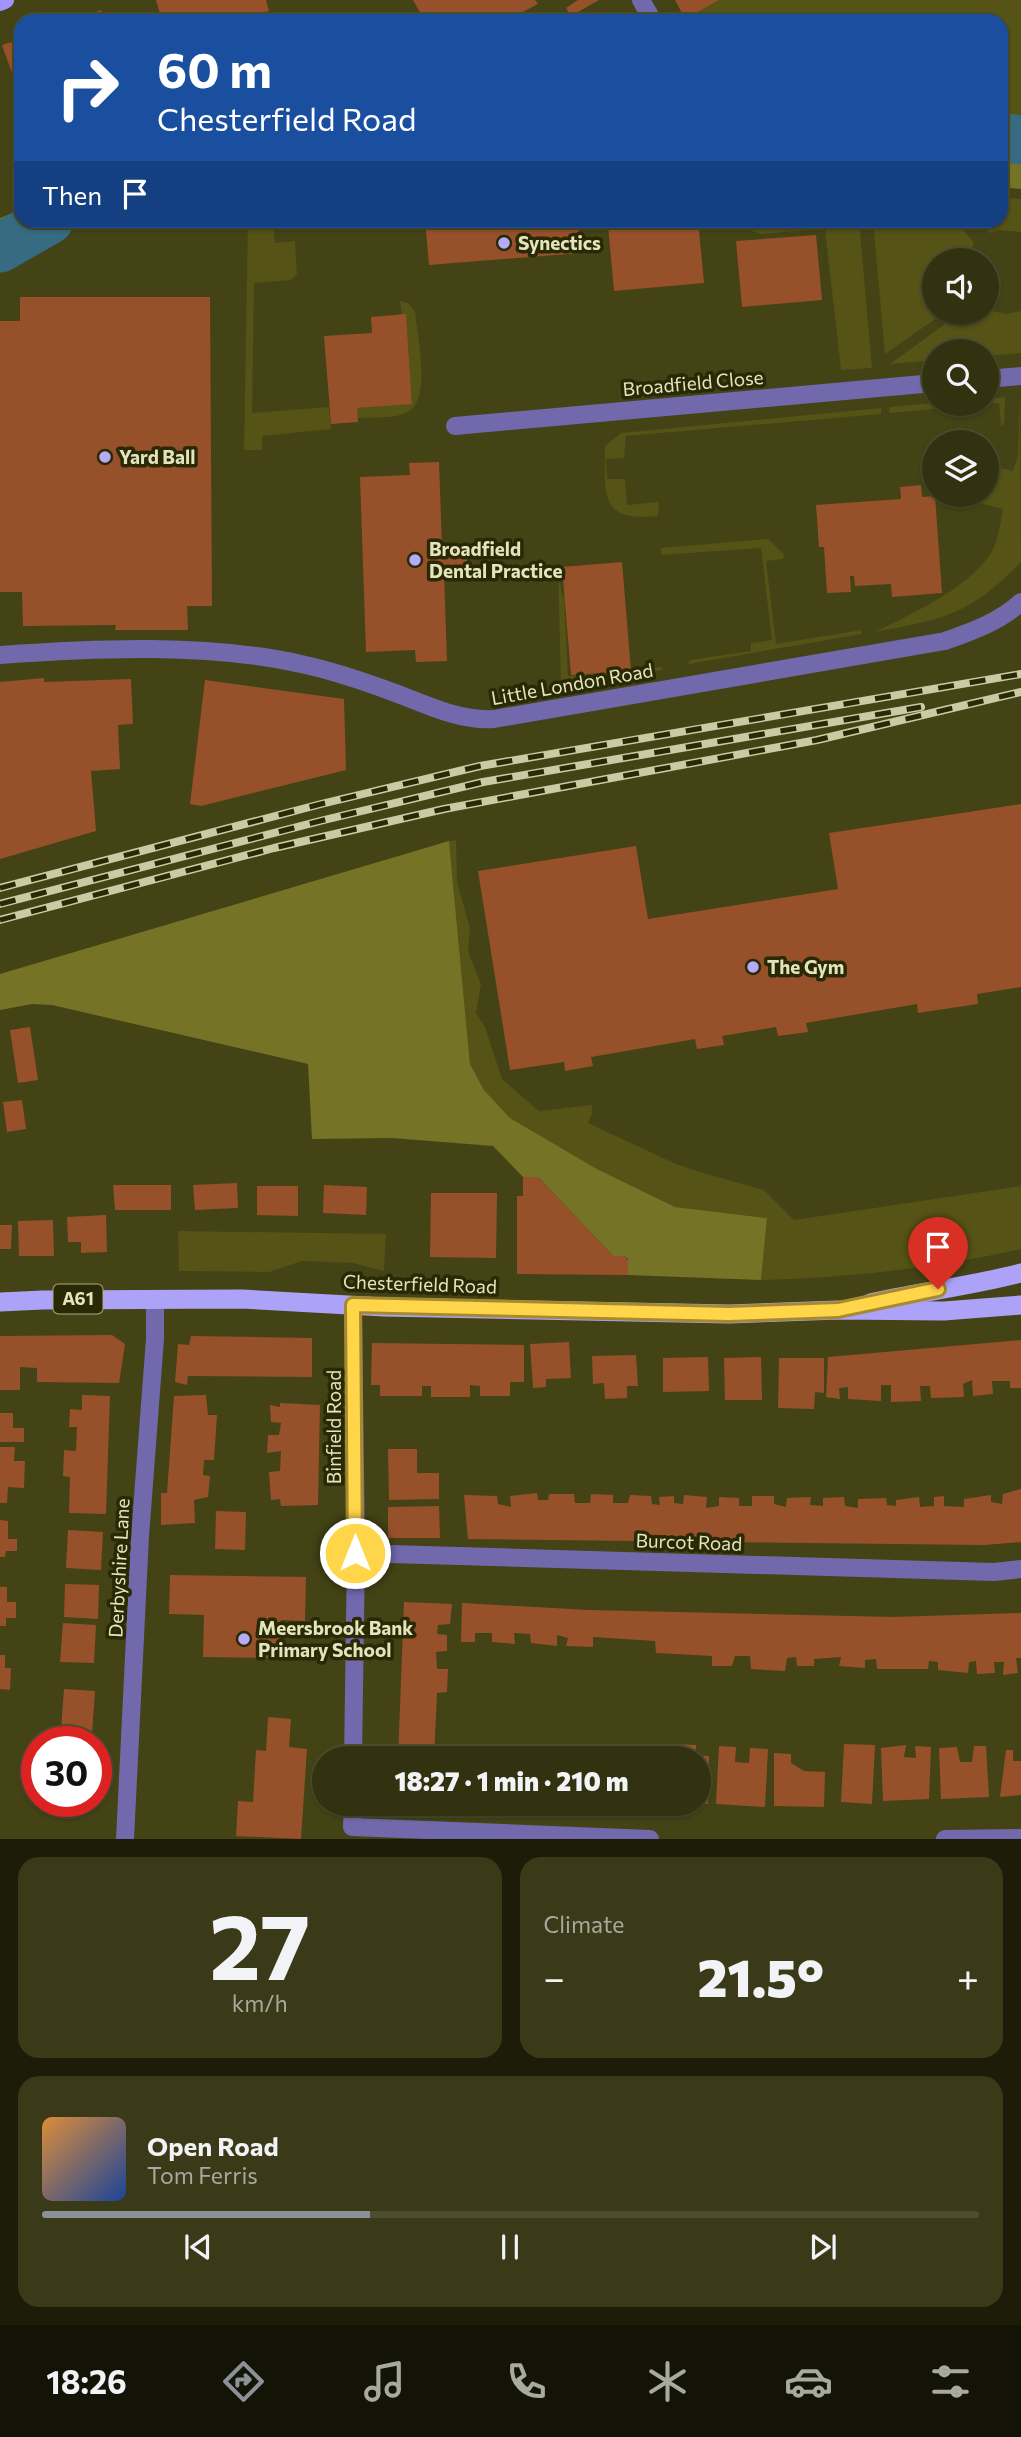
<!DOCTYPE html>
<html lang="en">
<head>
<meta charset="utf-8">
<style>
  body { margin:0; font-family:Commissioner,sans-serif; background:#3a3a19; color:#f1f3f6; height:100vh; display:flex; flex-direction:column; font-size:26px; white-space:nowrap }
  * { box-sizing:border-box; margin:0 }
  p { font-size:23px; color:#a8aa9f }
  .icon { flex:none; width:38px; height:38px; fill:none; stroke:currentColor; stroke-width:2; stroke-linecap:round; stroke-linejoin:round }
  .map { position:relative; height:1839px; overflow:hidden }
  .side { display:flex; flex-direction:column; gap:18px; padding:18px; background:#1c1c09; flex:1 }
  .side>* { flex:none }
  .top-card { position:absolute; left:14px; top:14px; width:994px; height:214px; border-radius:21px; box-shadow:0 2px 5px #0004,0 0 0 2px #4d4d30; background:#1a4fa0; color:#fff; overflow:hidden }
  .tools { position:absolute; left:922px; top:248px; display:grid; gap:14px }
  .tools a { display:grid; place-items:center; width:77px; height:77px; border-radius:50%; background:#323210; box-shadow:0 2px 5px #0004,0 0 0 2px #4d4d30; font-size:35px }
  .speed { position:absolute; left:21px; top:1726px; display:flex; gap:14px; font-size:35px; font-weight:700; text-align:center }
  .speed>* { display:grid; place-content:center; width:91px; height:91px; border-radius:50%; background:#323210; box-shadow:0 2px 5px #0004,0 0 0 2px #4d4d30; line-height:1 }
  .speed .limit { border:10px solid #d22; background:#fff; color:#111 }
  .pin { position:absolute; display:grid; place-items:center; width:60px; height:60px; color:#fff; margin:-72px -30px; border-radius:50% 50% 50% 0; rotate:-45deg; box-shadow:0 0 7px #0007 }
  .pin .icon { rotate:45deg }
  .me { position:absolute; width:77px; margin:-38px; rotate:0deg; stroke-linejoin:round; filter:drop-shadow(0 0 5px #0008) }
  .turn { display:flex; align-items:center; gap:24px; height:147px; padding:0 28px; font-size:32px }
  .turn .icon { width:91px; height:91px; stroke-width:2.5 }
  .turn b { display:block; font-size:49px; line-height:60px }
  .then { display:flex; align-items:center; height:66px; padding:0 28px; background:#0003; gap:14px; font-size:26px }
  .big { font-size:52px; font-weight:800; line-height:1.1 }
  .side .tile { flex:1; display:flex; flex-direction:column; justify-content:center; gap:10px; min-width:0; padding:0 24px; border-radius:21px; background:#3a3a19 }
  .side .dial { align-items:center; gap:0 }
  .dial b { font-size:91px; line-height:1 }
  .song { display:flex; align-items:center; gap:21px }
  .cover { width:84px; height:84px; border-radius:10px; background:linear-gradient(135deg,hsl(30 70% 55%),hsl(220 70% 35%)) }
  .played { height:7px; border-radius:4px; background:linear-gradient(90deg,#8c9099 35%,#4d4d30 35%) }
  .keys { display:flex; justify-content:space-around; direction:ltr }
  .heat { display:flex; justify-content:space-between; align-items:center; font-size:38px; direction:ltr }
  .side .tiles { flex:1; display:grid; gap:18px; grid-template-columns:1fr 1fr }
  .tile:last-child { grid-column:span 2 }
  .trip { position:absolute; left:312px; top:1746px; width:399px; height:70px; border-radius:35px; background:#323210; box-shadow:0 2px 5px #0004,0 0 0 2px #4d4d30; font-weight:800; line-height:70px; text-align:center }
  .menu { display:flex; height:112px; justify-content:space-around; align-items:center; background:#141406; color:#a8aa9f }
  .menu .icon { width:49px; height:49px }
  .menu .active { color:#8c9099 }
  .menu b { font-size:32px; color:#f1f3f6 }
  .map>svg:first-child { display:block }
  .green { fill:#555316 }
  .forest { fill:#757325 }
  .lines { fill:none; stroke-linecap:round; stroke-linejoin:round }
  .river { stroke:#376b81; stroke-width:49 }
  .building { fill:#96512a }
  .minor { stroke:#7169ac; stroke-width:18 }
  .primary { stroke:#a293ff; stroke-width:18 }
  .trunk { stroke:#aca2f8; stroke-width:19 }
  .rail-casing { stroke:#cbcba3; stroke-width:8 }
  .rail { stroke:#292905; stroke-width:5; stroke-dasharray:16; stroke-linecap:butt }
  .route-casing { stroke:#a68a30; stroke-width:18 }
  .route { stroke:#ffd54a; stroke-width:12 }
  .poi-dot { fill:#b4acf9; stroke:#292905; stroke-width:2.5 }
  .labels { text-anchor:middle; stroke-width:7; stroke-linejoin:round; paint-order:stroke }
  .shield { fill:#292905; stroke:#adad86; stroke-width:2 }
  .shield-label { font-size:18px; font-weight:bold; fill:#e5e5bd }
  .poi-label { font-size:19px; font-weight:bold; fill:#e5e5bd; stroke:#292905; text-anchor:start }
  .street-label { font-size:19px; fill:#e5e5bd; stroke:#292905 }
</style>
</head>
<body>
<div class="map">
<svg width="1021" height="1839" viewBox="0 0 1021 1839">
  <rect width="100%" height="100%" fill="#434316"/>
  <g class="green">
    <path d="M717 0H1021V118L1001 114V21H687L685 19Z"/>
    <path d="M1001 198 1021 199V232L999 230 989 233 980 221 1001 220Z"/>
    <path d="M248 221H273L275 243 295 241 297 274 291 280 254 283 252 413 329 407 331 429 262 436V450H244Z"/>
    <path d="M727 221H859L872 368 841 370 825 229 760 234Z"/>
    <path d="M873 221H956L974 243 965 261H934V313H944L885 354Z"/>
    <path d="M400 301 408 303 415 311C417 335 433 402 406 413 392 419 372 417 357 418V408L412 403 406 315H402Z"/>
    <path d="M987 310 1006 314 1021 311V353L987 356V352H934V360L890 364 960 313H987Z"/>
    <path d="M1005 397 1004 424 1001 426 999 403 890 413 889 407 934 403 987 404V399Z"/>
    <path d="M1020 397 1021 562C970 615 945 619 875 632 913 613 963 591 989 556 998 544 1000 524 1003 509L972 501 973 495H987V465L1013 471 1018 455Z"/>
    <path d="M881 408V414L626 436 624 458 606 459 607 479H625L627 505 659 502 658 516C598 522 605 495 605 446L621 433Z"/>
    <path d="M768 539 784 554 783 559 766 561 776 644 861 630 862 634 688 664 690 660 751 651V643L772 640 761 548 661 555V548Z"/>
    <path d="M558 565 562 597H564L568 676 662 667V670L561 687Z"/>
    <path d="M456 840 457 882 470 928 468 951 481 984 476 1013 485 1027 502 1079 539 1111 592 1105V1114L588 1123 676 1164 703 1173 764 1190 794 1220 1021 1186V1249C935 1268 849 1278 761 1280L767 1218 675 1207 597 1169 510 1118 484 1090 470 1064 449 841Z"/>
    <path d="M178 1231 386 1234 384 1271 353 1263 302 1261 269 1272 179 1271Z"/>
  </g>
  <g class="forest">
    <path d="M1001 114 1021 118V189L1001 187Z"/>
    <path d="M21 210V220L77 221 0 256V218Z"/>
    <path d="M449 841 470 1064 484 1090 510 1118 597 1169 675 1207 767 1218 761 1280 628 1275V1259L624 1256H613L538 1177H523L493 1146 392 1138 312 1139 308 1064 52 1005 32 1004 0 1010V974Z"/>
  </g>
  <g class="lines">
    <g class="river">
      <path d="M1001 137 1021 140"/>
      <path d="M0 248 49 220"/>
    </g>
  </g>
  <g class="building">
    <path d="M156 0H266L269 11 234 21H162Z"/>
    <path d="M413 0H535L538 4 505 21H425Z"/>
    <path d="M578 0H599L571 16 566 8Z"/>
    <path d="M675 0H719L685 19Z"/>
    <path d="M101 10 105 21H72Z"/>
    <path d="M21 39V98L2 45Z"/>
    <path d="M425 220H578L581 253 429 265Z"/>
    <path d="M657 220H698L704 283 614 291 608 225Z"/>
    <path d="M816 235 822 300 742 307 736 241Z"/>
    <path d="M20 297H210L212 606H187L188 630H115L116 625 23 626 22 592H0V321H20Z"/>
    <path d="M406 314 412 404 357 408 358 422 331 424 324 336 372 333 371 317Z"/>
    <path d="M439 462 442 547H467V573L444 574 447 661 416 662 415 650 366 652 360 477 410 475 409 463Z"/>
    <path d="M921 485 922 497 935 496 942 593 892 597 891 584 855 586 854 576H850L851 592 827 593 824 547H819L816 505 901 499 900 487Z"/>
    <path d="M622 562 631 671 571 675 562 567Z"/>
    <path d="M44 678V682L131 679 133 724 118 725 120 769 91 771 96 831 0 859V682Z"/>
    <path d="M205 680 344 699 346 770 201 806 190 804Z"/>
    <path d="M1021 804V987L977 994 978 1004 918 1013 917 1004 806 1023 808 1032 778 1036 776 1027 722 1036 724 1045 697 1049 695 1039 591 1057 593 1066 565 1071 564 1062 510 1070 478 871 636 846 648 919 838 889 829 833Z"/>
    <path d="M30 1027 38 1080 18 1083 10 1030Z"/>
    <path d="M22 1100 26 1129 7 1132 3 1102Z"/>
    <path d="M523 1177H538L613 1256H624L628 1260V1275L517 1274V1196H523Z"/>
    <path d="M237 1183 238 1208 195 1210 193 1185Z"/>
    <path d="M113 1185H171V1210H115Z"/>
    <path d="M324 1185 367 1187 366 1215 323 1213Z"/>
    <path d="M257 1186H298V1216L257 1215Z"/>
    <path d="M431 1193H497L496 1258 430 1257Z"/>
    <path d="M106 1215 107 1252 81 1253V1242H68L67 1217Z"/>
    <path d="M53 1220 54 1256H19L18 1221Z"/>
    <path d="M0 1225H12L11 1249H0Z"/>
    <path d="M112 1335 125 1344 119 1383 37 1382V1368L20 1367V1390H0V1336Z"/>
    <path d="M191 1336 312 1338V1377L188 1376 187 1385 175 1382 178 1344 189 1345Z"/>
    <path d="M1021 1340V1388H1010V1381H992L993 1394 973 1396 972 1380 963 1384 964 1397 931 1398 930 1386H920L921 1401 891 1402V1385H881V1401L848 1399V1387L839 1388 840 1399 826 1397 828 1357Z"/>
    <path d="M569 1342 571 1378 546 1379V1387L533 1388 530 1344Z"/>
    <path d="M372 1343 524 1345V1382H510V1396H480V1386L470 1385V1397H431V1386H422V1396H380V1385H371Z"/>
    <path d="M636 1355 638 1386H627V1398L605 1399 604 1383 593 1384 592 1356Z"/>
    <path d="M708 1357 709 1391 663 1392V1358Z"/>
    <path d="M761 1357 762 1400H725L724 1358Z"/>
    <path d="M779 1358H824V1393L815 1392 814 1409 778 1408Z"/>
    <path d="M82 1395 110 1396 106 1514 69 1513 70 1477 63 1476 64 1450 76 1451 77 1427H69L70 1409 82 1410Z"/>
    <path d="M206 1395 208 1415H217L214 1460H204L203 1475 210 1476 208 1497 194 1500 195 1523 161 1525V1493H167L174 1396Z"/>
    <path d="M280 1403 320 1405 318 1505 281 1506 280 1499 271 1500 269 1472 280 1471 281 1451 267 1453 268 1435H279L281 1423 271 1422 270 1405 280 1407Z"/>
    <path d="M0 1413H13V1428H24V1442H0Z"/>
    <path d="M0 1447H15L14 1461H25L24 1488 8 1487 7 1503H0Z"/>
    <path d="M388 1449H417V1473H439V1499L389 1500Z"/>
    <path d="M1021 1489V1542L984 1545 468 1539 464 1495 497 1496 498 1504 511 1507 510 1496 537 1493 538 1500H548L549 1494H574L575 1503H590L591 1494 613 1495V1503H628L630 1495 651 1496 652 1504 660 1505 659 1497 674 1496V1503L683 1504 684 1495 707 1497 706 1508 719 1506V1497L739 1498V1506H752V1496H774V1504L786 1507 787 1498 811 1497 810 1505 823 1506V1498L844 1497 845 1506 858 1508V1499L886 1498 887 1505 896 1506V1500L919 1497 920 1507 934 1506V1497L944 1496V1506L964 1507V1499L991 1495V1502L1002 1504 1003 1494Z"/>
    <path d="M439 1506 440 1538H388V1507Z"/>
    <path d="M216 1511 246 1512 245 1550 215 1549Z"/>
    <path d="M0 1520 8 1521V1539H17V1551H6L5 1557H0Z"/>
    <path d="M68 1530 103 1532 101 1570 66 1568Z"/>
    <path d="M170 1575 306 1577 305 1621 281 1620V1658L203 1657 204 1615 169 1614Z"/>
    <path d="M65 1584 99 1585 98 1619 64 1617Z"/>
    <path d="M0 1587H7V1602H16V1618H6V1626H0Z"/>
    <path d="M404 1602 452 1604 450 1624 438 1625 437 1634 447 1635V1651L436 1652 437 1669H448L447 1692 437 1693 434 1759H398Z"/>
    <path d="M462 1603 589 1610 893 1617 1021 1613V1658H1016L1018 1673 1003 1675 1004 1662H994L995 1673 977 1674 976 1661 969 1662 968 1673 938 1670V1662L929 1661 928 1669H877L876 1659 865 1660V1668L839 1666 841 1657 814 1659V1666H797L796 1657 787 1658 785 1671 751 1669 750 1656H735L732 1666H712V1656L656 1653 655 1641 593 1637V1647L566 1646 568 1638 557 1635V1646L531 1643 530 1634 514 1633 515 1644 492 1642V1633H475V1642H461Z"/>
    <path d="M63 1623 96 1625 94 1663 60 1662Z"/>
    <path d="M0 1655H5V1668H11L10 1690 0 1689Z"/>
    <path d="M64 1689 95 1691 92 1733 61 1730Z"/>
    <path d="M268 1717 291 1719 289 1747 307 1749 301 1839 236 1836 238 1801 253 1802 256 1750 266 1751Z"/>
    <path d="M669 1744 696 1745V1755L709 1756 708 1804H698V1759H669Z"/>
    <path d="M844 1744 875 1745 872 1804 841 1802Z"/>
    <rect x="573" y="1745" width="18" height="14"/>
    <path d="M599 1745 618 1746V1759H599Z"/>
    <path d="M906 1745 904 1757 916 1758 915 1746 931 1747 929 1799 883 1801 881 1748Z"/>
    <path d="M635 1746 652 1747 651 1759H634Z"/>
    <path d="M719 1746 736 1747 735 1762 749 1763 750 1748 768 1749 765 1807 716 1804Z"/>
    <path d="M974 1746H986L989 1797 941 1799 939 1748 957 1747 960 1762H972Z"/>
    <path d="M544 1747 563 1748V1759H544Z"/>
    <path d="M1006 1750H1013V1761H1021V1795L1000 1797Z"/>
    <path d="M474 1751 501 1752V1759H474Z"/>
    <path d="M774 1753 791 1754V1763L804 1771 825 1772 824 1807 774 1806Z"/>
    <path d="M52 1801H97V1803L53 1810Z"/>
  </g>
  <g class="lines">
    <g class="minor">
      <path d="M641 0 653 21"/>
      <path d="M987 379 1021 376"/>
      <path d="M455 426 934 383"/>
      <path d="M0 655C96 648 208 643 301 664 334 671 366 682 398 694 429 706 460 721 494 719L945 641C973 631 999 622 1021 602"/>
      <path d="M353 1305 356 1553 353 1759"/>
      <path d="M356 1553 994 1572 1021 1569"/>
      <path d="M353 1804 352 1827 650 1839"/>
      <path d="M125 1839 140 1536 155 1339V1299"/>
      <path d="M945 1839 1021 1838"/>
    </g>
    <path class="primary" d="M0 2 5 0"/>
    <g class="trunk">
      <path d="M0 1302 43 1300 242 1299 384 1307 729 1314 838 1310 944 1311 1021 1305"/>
      <path d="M870 1303C920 1292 971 1286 1021 1273"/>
    </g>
    <g class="rail-casing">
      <g id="rail">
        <path d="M0 888 321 804 480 766 1021 674"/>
        <path d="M0 904 324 820 483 782 921 707"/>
        <path d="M0 920 274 848 444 809 817 740 1021 692"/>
      </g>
    </g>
    <use href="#rail" class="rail"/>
  </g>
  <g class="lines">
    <g class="route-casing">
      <path id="route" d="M355 1553 353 1305 729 1314 838 1310 938 1289"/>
    </g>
    <use href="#route" class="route"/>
  </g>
  <g class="poi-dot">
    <circle cx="504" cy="243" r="7"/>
    <circle cx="105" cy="457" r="7"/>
    <circle cx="415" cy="560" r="7"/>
    <circle cx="753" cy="967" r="7"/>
    <circle cx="244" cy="1639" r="7"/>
  </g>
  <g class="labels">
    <rect class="shield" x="53.5" y="1284.5" width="49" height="29" rx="5"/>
    <g class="shield-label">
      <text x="78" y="1305">A61</text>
    </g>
    <g class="poi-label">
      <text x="518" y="250">Synectics</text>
      <text x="119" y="464">Yard Ball</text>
      <text x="429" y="556">Broadfield<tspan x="429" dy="22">Dental Practice</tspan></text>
      <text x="767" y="974">The Gym</text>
      <text x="258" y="1635">Meersbrook Bank<tspan x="258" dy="22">Primary School</tspan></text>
    </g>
    <g class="street-label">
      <text transform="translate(693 383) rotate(-5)" y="7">Broadfield Close</text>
      <text transform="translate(572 684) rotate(-10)" y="7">Little London Road</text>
      <text transform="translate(420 1284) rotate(2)" y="7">Chesterfield Road</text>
      <text transform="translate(334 1427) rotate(-90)" y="7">Binfield Road</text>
      <text transform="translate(689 1542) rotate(2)" y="7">Burcot Road</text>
      <text transform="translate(119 1568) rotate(-87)" y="7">Derbyshire Lane</text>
    </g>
  </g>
</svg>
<div class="tools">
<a><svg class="icon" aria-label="sound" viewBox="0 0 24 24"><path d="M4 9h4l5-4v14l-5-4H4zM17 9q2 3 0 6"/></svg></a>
<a><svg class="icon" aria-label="search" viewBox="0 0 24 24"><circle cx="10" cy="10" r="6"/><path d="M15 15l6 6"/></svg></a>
<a><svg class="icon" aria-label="layers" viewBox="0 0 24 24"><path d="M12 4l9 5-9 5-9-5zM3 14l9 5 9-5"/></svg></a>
</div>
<div class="speed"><div class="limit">30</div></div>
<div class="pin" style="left:938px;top:1289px;background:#d93025"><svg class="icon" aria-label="arrive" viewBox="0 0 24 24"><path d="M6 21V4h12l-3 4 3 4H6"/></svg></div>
<svg class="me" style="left:355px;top:1553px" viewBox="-20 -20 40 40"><circle r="17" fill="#ffd54a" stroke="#fff" stroke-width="3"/><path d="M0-11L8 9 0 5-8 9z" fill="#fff"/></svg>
<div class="trip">18:27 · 1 min · 210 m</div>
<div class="top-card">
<div class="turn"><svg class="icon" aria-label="right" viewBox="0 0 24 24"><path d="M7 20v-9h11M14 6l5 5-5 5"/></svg><div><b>60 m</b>Chesterfield Road</div></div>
<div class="then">Then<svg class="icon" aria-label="arrive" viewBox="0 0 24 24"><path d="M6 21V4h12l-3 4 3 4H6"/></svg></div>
</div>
</div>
<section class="side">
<div class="tiles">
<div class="tile dial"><b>27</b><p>km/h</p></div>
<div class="tile"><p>Climate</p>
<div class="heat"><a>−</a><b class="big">21.5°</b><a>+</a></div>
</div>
<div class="tile">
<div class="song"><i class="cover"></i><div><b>Open Road</b><p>Tom Ferris</p></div></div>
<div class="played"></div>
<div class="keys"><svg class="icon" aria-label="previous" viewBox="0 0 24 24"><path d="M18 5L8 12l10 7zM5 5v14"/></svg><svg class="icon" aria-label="pause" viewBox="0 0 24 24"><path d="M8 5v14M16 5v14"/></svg><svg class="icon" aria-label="next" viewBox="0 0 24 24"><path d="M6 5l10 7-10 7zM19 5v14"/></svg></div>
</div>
</div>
</section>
<nav class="menu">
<b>18:26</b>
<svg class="icon active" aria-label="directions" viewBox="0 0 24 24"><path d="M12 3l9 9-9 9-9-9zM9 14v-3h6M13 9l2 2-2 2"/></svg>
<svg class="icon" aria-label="music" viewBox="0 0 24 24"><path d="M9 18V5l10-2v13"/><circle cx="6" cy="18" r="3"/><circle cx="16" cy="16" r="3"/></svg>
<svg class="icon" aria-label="phone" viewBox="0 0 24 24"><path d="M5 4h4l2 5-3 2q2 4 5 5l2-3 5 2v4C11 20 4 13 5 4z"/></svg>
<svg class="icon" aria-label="climate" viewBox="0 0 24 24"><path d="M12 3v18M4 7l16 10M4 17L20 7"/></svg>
<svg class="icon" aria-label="car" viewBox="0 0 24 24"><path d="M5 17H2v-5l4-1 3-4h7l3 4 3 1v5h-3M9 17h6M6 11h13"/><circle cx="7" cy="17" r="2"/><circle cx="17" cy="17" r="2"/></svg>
<svg class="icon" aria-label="filters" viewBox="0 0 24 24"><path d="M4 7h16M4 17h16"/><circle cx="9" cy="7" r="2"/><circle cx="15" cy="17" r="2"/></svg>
</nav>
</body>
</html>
